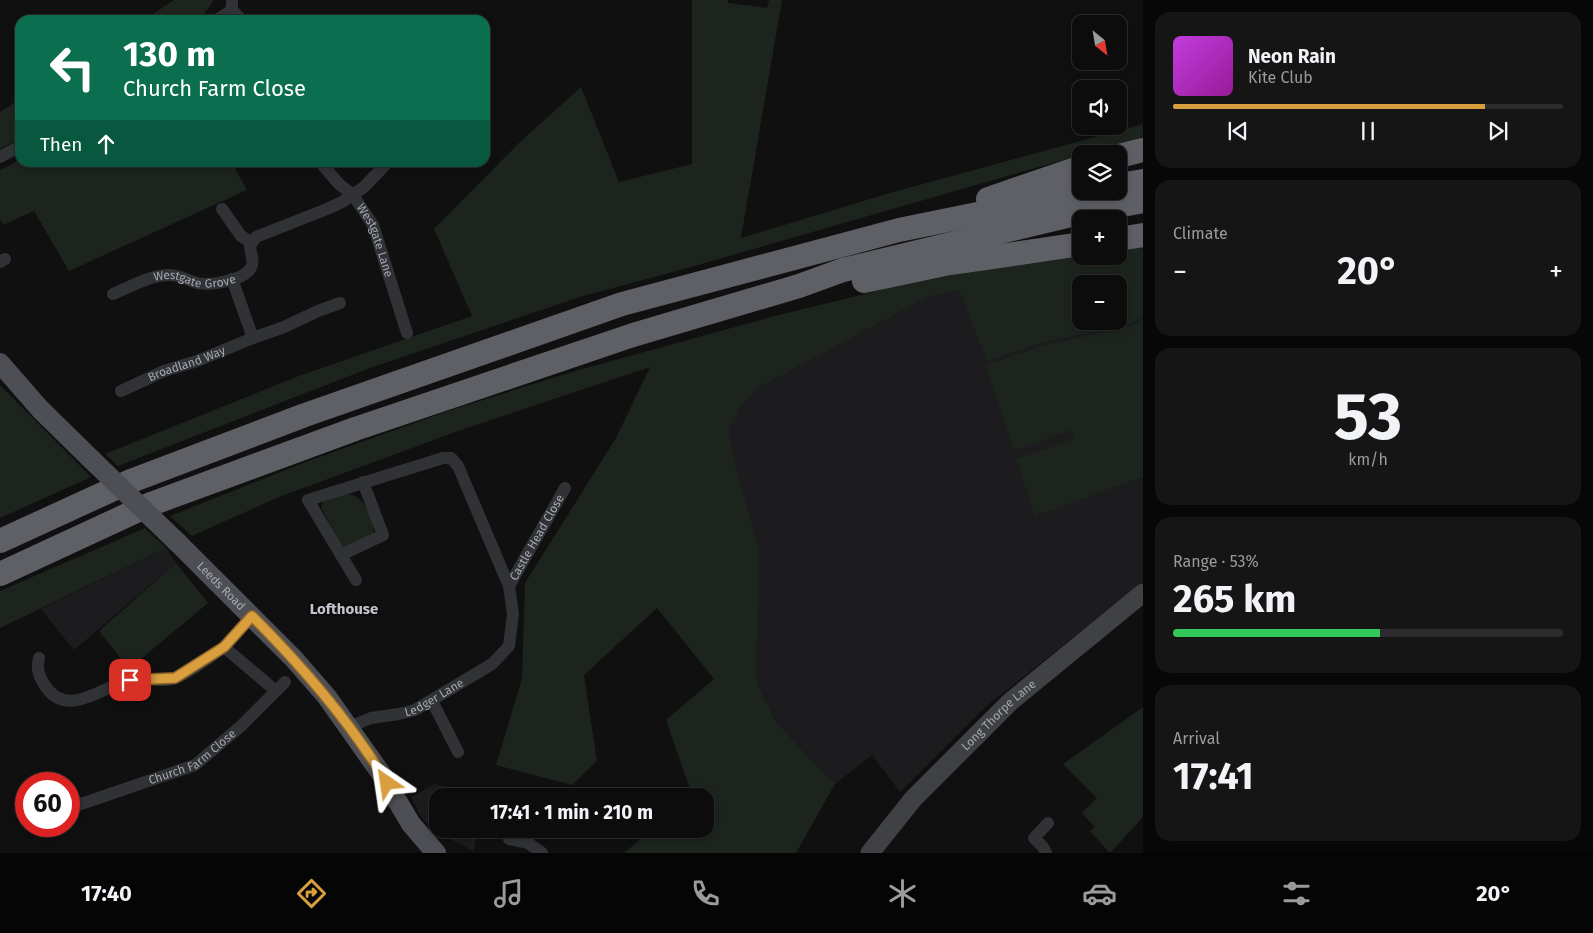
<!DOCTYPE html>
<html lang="en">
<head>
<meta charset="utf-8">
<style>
  body { margin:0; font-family:"Fira Sans",sans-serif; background:#151516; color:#f1f3f6; height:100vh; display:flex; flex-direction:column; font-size:19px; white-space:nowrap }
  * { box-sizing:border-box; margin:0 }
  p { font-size:16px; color:#9a9b9d }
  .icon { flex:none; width:28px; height:28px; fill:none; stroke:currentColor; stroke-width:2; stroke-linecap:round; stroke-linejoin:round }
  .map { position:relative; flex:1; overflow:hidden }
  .sheet { display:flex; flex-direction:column; gap:12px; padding:12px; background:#070707; width:450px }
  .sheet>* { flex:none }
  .guide { position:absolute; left:15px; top:15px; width:475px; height:152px; border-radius:15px; box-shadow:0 2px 8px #0003,0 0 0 1px #2c2c2e; background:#0b6e4f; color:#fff; overflow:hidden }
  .needle { width:32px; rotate:150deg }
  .buttons { position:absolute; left:1072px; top:15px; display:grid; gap:10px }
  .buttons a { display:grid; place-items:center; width:55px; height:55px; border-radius:10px; background:#0c0c0d; box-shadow:0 2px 8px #0003,0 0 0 1px #2c2c2e; font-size:25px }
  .speed { position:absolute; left:15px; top:772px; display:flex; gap:10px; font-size:25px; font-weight:700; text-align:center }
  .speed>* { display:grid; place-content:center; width:65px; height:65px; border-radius:50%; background:#0c0c0d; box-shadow:0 2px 8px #0003,0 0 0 1px #2c2c2e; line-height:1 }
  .speed .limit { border:8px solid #d22; background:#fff; color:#111 }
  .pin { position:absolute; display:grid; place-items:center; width:42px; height:42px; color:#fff; margin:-21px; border-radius:10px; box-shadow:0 2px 8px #0006 }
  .me { position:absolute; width:55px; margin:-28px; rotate:328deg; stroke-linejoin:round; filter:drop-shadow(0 0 4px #0008) }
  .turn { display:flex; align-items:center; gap:18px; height:105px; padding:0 25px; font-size:22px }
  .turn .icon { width:65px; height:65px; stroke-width:2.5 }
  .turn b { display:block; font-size:35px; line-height:42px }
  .then { display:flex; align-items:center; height:48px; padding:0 25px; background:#0003; gap:10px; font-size:19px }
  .big { font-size:38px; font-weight:700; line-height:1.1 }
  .sheet .tile { flex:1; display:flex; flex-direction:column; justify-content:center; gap:8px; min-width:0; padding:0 18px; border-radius:15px; background:#151516 }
  .sheet .dial { align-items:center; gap:0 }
  .dial b { font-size:65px; line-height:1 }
  .song { display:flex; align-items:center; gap:15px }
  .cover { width:60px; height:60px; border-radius:8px; background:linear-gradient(135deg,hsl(290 70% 55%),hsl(300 70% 35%)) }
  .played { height:5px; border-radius:2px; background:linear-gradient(90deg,#d99f3f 80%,#2c2c2e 80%) }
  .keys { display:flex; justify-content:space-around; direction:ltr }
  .heat { display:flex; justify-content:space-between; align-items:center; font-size:28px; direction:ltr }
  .charge { height:8px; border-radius:4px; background:linear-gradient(90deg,#34c759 53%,#2c2c2e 0) }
  .trip { position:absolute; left:429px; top:788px; width:285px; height:50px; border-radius:15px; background:#0c0c0d; box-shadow:0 2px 8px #0003,0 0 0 1px #2c2c2e; font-weight:700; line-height:50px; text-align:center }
  .tab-bar { display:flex; height:80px; justify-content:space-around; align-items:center; background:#050505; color:#9a9b9d }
  .tab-bar .icon { width:35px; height:35px }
  .tab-bar .on { color:#d99f3f }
  .tab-bar b { font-size:22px; color:#f1f3f6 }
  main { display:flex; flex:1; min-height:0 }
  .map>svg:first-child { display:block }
  .built { fill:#1c1c1e; fill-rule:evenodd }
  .green { fill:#1d231d; fill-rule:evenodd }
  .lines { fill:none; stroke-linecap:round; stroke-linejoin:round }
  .minor { stroke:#313235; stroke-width:12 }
  .secondary { stroke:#404145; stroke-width:19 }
  .primary { stroke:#4e4f54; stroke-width:20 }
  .motorway { stroke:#5e6066; stroke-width:24 }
  .primary-bridge { stroke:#4e4f54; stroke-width:20 }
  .route-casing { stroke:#8d6729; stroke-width:12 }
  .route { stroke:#d99f3f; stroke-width:9 }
  .labels { text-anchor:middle; stroke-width:5; stroke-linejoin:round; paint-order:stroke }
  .street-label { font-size:12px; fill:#a3a7b0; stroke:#0b0b0c }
  .quarter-label { font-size:15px; font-weight:bold; fill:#c3c6cd; stroke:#0b0b0c }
</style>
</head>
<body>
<main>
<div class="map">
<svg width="1143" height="853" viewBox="0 0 1143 853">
  <rect width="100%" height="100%" fill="#101011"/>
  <g class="built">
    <path d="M1143 259V582L984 708 900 792 872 755 835 784 776 722 756 680 650 367 786 328 1013 278ZM1081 284H1119V321H1081Z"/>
    <path d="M166 548 176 563 74 650 41 609Z"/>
    <path d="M434 784 476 796H438V829H479L473 851 439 833 423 820 411 797Z"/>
  </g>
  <g class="green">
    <path d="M174 0H214L200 20H144Z"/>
    <path d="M692 0H728V3L767 8 769 0H782L741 238 886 194 1143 124V137L691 267 580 297 370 368 118 466 105 454 296 377 472 316 434 229 519 143 581 87 619 182 692 164Z"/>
    <path d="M20 99V138L0 149V112Z"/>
    <path d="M20 160V162L232 163 247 190 69 271 34 211 3 225 0 219V170Z"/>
    <path d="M1143 247V317L1131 324 1040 343 987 361 959 290 927 297 756 389 739 408 729 429 732 454 759 549 756 680 776 722 835 784 796 853H624L653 829H705V796H690L692 795 666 720 714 679 657 608 584 675 597 761 572 785 496 765 522 678 525 583 616 438 650 367 461 430 279 497 192 536 170 516 303 463 448 411 575 371 775 316 889 288 983 269 1081 255V256H1119V250ZM1081 284H1119V321H1081Z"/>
    <path d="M1143 319V477L1035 516 1016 459 1074 439 1071 430 1014 451 985 366 1041 346 1131 326Z"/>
    <path d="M0 385 91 477 0 518Z"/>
    <path d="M345 493C363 495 372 513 374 530L372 535 345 547 342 546 321 507 323 501Z"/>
    <path d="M145 528 166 548 0 628V591Z"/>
    <path d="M176 563 208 603 129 669 99 631Z"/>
    <path d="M1143 707V817L1110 853 1090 831 1095 827 1082 813 1097 798 1063 764Z"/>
  </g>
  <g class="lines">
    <g class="minor">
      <path d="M232 0V10L242 20"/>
      <path d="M217 20 232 10"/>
      <path d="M0 157 20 146"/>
      <path id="s1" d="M320 162 339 184 353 195 373 225 407 333"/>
      <path d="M222 209 241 236 251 242"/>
      <path d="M0 262 5 259"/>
      <path d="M232 279 253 338"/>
      <path id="s2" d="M113 294C130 287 148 276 167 275 178 274 187 280 197 283 210 286 248 280 252 265 254 259 250 252 250 246L256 237 327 209 342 202 364 187 388 162"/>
      <path id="s3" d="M121 391 164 371 197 361 253 338 284 327 318 311 340 303"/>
      <path d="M341 555 383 535 363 482"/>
      <path id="s4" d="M509 586 565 488"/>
      <path d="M252 616 224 647 276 691"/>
      <path d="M39 658C36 669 39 678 46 687 68 719 103 686 129 680 144 677 161 683 175 678 190 673 211 656 224 647"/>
      <path d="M432 701 458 752"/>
      <path id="s5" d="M349 727 371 718 399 714 415 710 492 664 509 646 513 614 509 586 458 466 451 458H443L308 500 356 580"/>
      <path id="s6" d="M78 805 195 765 241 726 285 682"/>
      <path d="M509 839 528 843 542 853"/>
      <path d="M1046 853 1043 847 1034 838 1048 823"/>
    </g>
    <path class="secondary" id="s7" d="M870 853 913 799 1010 702 1143 593"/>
    <g class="primary">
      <path d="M0 363 40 409 91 459"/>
      <path id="s8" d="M178 543 294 659 327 697 380 772 411 824 436 853"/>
    </g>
    <g class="motorway">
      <path d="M1119 156 1143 150"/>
      <path d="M1119 185 1143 181"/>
      <path d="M988 199 1081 167"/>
      <path d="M1119 239 1143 235"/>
      <path d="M864 281 945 264 1081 244"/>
      <path d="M0 541 131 481 305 415 622 304 899 230 1090 191"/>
      <path d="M0 574 151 504 355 429 633 335 799 286 843 270 1075 214 1143 201"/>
    </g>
    <path class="primary-bridge" d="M91 459 178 543"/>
  </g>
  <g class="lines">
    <g class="route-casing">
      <path id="route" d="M130 680 175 678 224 647 252 616C303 667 350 721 387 783"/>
    </g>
    <use href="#route" class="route"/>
  </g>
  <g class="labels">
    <g class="street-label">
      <text dy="4" stroke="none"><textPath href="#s1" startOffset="98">Westgate Lane</textPath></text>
      <text dy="4" stroke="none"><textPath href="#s2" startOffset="86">Westgate Grove</textPath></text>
      <text dy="4" stroke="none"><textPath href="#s3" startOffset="71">Broadland Way</textPath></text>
      <text dy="4" stroke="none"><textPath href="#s4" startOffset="56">Castle Head Close</textPath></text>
      <text dy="4" stroke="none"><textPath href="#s8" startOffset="61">Leeds Road</textPath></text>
      <text dy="4" stroke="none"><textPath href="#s5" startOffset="91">Ledger Lane</textPath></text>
      <text dy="4" stroke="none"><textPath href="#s7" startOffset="189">Long Thorpe Lane</textPath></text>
      <text dy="4" stroke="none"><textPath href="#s6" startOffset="125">Church Farm Close</textPath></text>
    </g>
    <g class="quarter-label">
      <text x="344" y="614">Lofthouse</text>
    </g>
  </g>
</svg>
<div class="buttons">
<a><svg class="needle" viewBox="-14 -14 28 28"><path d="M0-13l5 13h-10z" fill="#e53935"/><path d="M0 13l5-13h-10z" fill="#9a9b9d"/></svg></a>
<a><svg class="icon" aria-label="sound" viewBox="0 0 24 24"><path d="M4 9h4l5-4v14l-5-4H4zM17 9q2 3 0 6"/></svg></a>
<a><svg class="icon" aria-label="layers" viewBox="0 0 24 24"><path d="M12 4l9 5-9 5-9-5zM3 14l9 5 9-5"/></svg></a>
<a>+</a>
<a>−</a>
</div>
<div class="speed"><div class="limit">60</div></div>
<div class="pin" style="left:130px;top:680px;background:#d93025"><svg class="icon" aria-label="arrive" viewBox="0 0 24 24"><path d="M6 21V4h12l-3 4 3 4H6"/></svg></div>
<svg class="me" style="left:387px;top:783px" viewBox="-20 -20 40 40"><path d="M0-17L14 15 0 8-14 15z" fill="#d99f3f" stroke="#fff" stroke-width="4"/></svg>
<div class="trip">17:41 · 1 min · 210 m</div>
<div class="guide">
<div class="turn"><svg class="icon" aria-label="left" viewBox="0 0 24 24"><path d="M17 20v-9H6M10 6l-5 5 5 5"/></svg><div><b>130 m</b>Church Farm Close</div></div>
<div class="then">Then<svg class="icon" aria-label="ahead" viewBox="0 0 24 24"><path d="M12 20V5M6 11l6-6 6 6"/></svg></div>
</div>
</div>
<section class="sheet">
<div class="tile">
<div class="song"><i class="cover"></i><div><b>Neon Rain</b><p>Kite Club</p></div></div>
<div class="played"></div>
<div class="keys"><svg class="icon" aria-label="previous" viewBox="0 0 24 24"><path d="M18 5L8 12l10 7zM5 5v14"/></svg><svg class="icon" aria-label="pause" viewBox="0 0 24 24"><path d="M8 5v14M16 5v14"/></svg><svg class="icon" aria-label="next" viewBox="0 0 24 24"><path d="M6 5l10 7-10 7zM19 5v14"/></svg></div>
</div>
<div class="tile"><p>Climate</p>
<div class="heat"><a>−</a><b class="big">20°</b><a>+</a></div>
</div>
<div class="tile dial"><b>53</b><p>km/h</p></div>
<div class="tile"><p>Range · 53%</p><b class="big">265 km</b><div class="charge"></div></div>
<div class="tile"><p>Arrival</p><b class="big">17:41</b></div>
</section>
</main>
<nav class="tab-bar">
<b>17:40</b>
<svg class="icon on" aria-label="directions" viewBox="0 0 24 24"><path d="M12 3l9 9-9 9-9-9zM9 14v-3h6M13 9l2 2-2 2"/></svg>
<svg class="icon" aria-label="music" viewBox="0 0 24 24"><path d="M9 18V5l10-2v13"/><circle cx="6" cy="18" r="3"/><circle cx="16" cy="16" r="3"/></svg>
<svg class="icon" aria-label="phone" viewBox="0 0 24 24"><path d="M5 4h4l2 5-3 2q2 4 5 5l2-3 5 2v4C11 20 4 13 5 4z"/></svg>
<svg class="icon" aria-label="climate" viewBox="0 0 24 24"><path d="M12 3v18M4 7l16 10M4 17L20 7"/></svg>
<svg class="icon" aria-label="car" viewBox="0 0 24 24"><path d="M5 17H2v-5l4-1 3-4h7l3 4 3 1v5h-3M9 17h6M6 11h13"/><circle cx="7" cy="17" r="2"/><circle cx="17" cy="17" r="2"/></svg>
<svg class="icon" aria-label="filters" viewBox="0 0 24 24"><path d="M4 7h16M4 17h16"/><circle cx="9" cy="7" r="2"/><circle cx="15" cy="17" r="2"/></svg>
<b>20°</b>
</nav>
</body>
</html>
